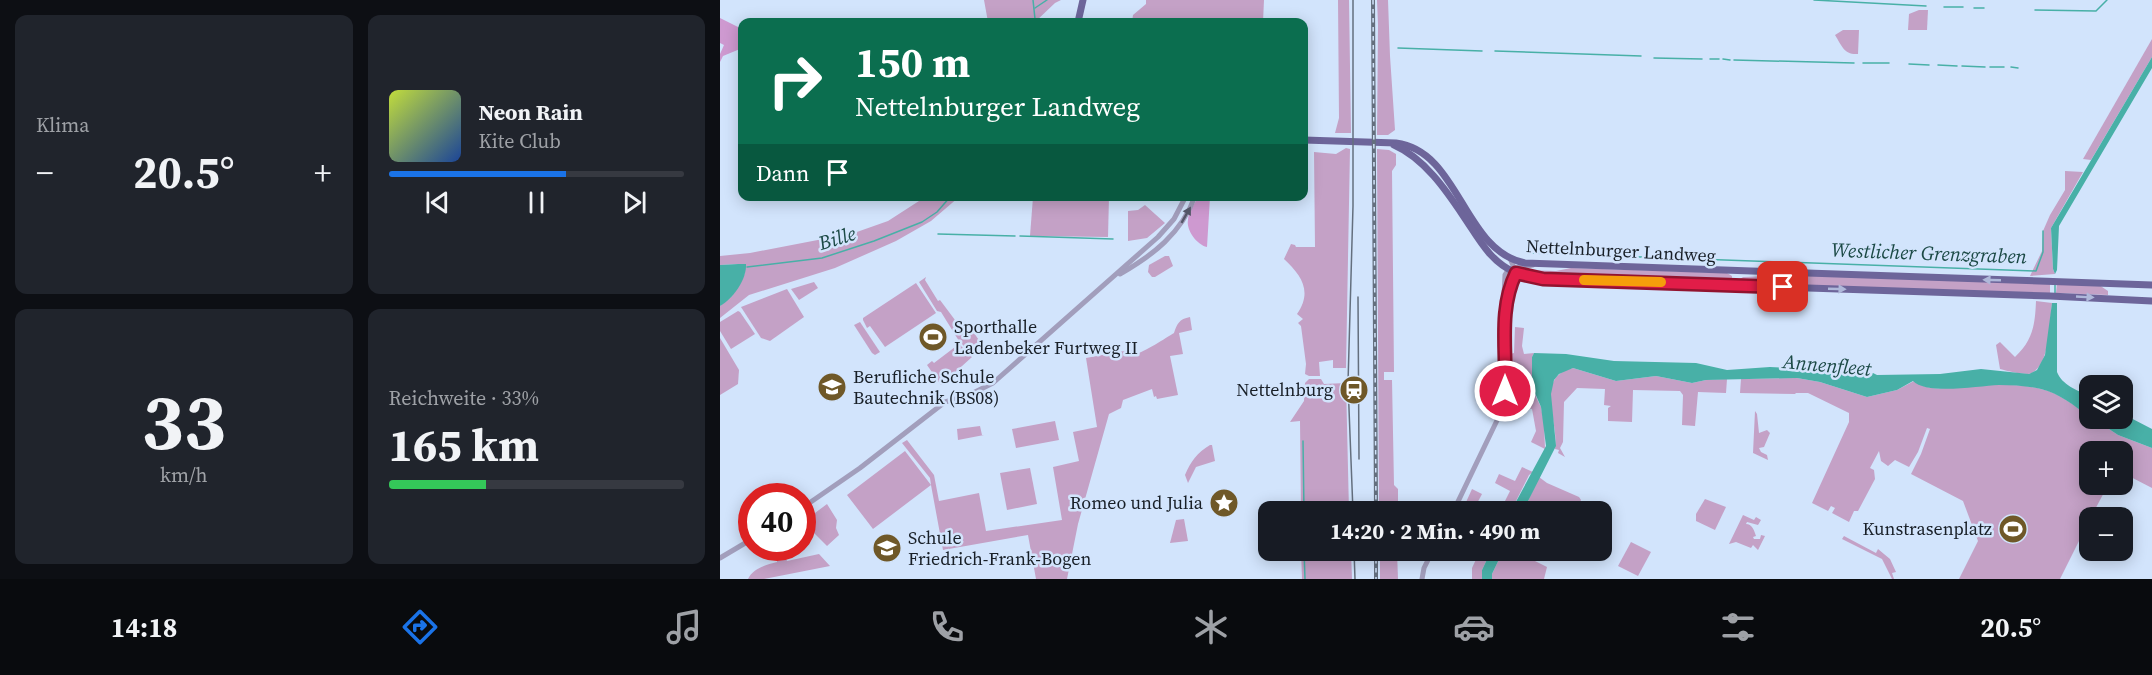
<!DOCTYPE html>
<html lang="de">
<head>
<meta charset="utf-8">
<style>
  body { margin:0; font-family:"Source Serif 4",serif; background:#20242c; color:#f1f3f6; height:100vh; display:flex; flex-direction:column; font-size:22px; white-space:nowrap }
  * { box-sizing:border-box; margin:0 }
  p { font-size:20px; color:#9ea1a6 }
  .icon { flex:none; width:33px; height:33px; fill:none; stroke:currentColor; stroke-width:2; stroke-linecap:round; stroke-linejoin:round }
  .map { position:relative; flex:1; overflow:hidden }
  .sheet { display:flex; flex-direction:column; gap:15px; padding:15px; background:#0d0f14; width:720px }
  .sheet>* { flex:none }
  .banner { position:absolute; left:18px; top:18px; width:570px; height:183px; border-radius:12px; box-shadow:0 3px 15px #0003; background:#0b6e4f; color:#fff; overflow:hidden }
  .fabs { position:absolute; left:1359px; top:375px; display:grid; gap:12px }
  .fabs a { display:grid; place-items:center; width:54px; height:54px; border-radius:12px; background:#171b24; box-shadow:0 3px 15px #0003; font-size:30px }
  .speed { position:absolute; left:18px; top:483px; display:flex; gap:12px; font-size:30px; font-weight:700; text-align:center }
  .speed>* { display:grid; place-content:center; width:78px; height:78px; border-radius:50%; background:#171b24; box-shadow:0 3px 15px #0003; line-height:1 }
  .speed .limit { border:9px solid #d22; background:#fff; color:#111 }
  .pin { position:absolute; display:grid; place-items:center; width:51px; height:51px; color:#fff; margin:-26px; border-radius:12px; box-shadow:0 3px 9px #0006 }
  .me { position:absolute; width:66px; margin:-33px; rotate:0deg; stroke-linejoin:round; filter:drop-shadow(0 0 4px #0008) }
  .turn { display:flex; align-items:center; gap:21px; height:126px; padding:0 18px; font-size:27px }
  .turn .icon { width:78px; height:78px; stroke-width:2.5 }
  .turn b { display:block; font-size:42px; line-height:51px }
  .then { display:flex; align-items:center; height:57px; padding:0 18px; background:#0003; gap:12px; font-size:22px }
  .big { font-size:45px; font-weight:700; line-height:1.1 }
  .sheet .widget { flex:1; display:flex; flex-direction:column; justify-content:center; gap:9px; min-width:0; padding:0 21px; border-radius:12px; background:#20242c }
  .sheet .dial { align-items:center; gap:0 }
  .dial b { font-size:78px; line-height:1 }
  .song { display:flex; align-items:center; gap:18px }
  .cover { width:72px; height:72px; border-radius:9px; background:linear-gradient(135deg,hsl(70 70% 55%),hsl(220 70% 35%)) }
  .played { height:6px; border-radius:3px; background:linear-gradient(90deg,#1a73e8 60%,#363941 60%) }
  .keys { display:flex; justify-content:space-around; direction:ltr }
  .heat { display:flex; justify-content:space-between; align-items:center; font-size:33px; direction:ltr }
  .charge { height:9px; border-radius:4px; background:linear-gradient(90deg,#34c759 33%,#363941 0) }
  .sheet .tiles { flex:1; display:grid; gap:15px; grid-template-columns:repeat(2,1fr) }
  .trip { position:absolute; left:538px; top:501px; width:354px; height:60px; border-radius:12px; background:#171b24; box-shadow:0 3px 15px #0003; font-weight:700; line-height:60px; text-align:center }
  .tabs { display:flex; height:96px; justify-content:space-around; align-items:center; background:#090b0e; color:#9ea1a6 }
  .tabs .icon { width:42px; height:42px }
  .tabs .on { color:#1a73e8 }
  .tabs b { font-size:27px; color:#f1f3f6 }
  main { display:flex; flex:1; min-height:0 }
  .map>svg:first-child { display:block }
  .green { fill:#c4a1c6 }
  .forest { fill:#ce99d0 }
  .water { fill:#48b0a7 }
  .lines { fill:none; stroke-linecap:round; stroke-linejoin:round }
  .stream { stroke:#48b0a7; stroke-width:1.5 }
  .minor { stroke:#a29ebc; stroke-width:5 }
  .major { stroke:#6d659a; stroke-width:7 }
  .tram { stroke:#646f7e; stroke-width:1.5 }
  .rail-casing { stroke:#646f7e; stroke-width:4 }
  .rail { stroke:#d2e4fc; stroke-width:1.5; stroke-dasharray:4.5; stroke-linecap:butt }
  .oneway { fill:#56586a }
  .oneway2 { fill:#afb8da }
  .route-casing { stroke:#92132f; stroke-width:15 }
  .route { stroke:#e11d48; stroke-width:10 }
  .slow { stroke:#f59e0b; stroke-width:10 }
  .labels { text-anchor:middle; stroke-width:5; stroke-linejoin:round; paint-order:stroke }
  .street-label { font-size:18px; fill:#181f27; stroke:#d2e4fc }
  .poi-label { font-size:18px; fill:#181f27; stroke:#d2e4fc; text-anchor:start }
  .water-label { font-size:20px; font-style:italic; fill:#1b4945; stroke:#d2e4fc }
</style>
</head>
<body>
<main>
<section class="sheet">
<div class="tiles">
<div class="widget"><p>Klima</p>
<div class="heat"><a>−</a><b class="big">20.5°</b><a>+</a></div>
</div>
<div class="widget">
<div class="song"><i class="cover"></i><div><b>Neon Rain</b><p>Kite Club</p></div></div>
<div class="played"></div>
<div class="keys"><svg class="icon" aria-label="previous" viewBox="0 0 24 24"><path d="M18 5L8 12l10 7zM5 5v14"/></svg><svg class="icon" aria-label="pause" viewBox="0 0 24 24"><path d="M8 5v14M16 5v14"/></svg><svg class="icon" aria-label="next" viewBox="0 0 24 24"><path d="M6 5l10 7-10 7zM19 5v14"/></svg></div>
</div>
<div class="widget dial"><b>33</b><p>km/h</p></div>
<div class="widget"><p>Reichweite · 33%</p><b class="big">165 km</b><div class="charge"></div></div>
</div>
</section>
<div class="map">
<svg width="1432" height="579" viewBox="0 0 1432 579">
  <rect width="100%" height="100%" fill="#d2e4fc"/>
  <g class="green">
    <path d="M264 0H341L335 3 315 22H268Z"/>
    <path d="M426 0H544L543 22H412L413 15 426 4Z"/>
    <path d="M618 0H629L631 133H615L619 118Z"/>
    <path d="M657 0H668L670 56 675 130 668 135H657L658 25Z"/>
    <path d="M1199 10H1208L1207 30H1188L1189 14Z"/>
    <path d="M1123 30H1139L1138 54C1124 55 1122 46 1115 35Z"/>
    <path d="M1432 39V57L1371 160 1363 159Z"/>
    <path d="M626 148 630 149 626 368H613V360L599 362 600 376H589L585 374 586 364 581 326 578 323 583 319 577 314C593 291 581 275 564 259L571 244 575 245 576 247H595L594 152 616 154Z"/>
    <path d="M657 149 669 150 676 154V165L672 171 674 372H664V380H672L674 485 678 489V511H659Z"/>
    <path d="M1345 171 1363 172 1331 228 1333 269 1335 274 1310 276 1322 251 1323 231 1330 215 1345 190Z"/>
    <path d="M202 197H239L211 221 176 241 115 268 29 295 0 318V306L12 296 25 273 18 264 0 265V256L30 253 134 233 168 221 199 201Z"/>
    <path d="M313 197H389L388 237 310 236Z"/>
    <path d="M425 205 445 223 427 238 408 241V211L418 210Z"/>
    <path d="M445 256H449L453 266 435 277H432L428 272 429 265Z"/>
    <path d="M851 268 1007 273 1012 276V281L825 276 810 273 805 270 836 271Z"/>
    <path d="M1078 275 1330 282V294L1022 283 1019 280 1023 277Z"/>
    <path d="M206 277 205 280 218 301 220 300 247 336 254 333 263 346 253 355 239 341 221 312 217 311 199 282Z"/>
    <path d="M94 282 98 288 79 300 71 289Z"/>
    <path d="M196 283 216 313 165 347 150 326 147 328 143 320V318Z"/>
    <path d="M1337 283 1379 285 1388 291V295L1336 293Z"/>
    <path d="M67 289 84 317 50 341 41 338 21 307Z"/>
    <path d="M1316 301 1332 303C1330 320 1330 371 1308 374 1299 374 1288 371 1280 369L1276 345 1280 342 1295 357C1313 340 1315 325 1316 301Z"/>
    <path d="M18 311 20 312 35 334 11 349 0 331V322Z"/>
    <path d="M470 317 472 330 459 333 463 354 450 356 458 395 437 399 436 396 434 397 432 389 403 400 401 408 389 414 358 524 347 579H316L308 535 223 550 211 485 153 529 127 495 185 451 211 485 210 478 182 443 187 440 214 475 219 501 259 493 266 531 342 520 333 467 359 461 353 432 377 427 366 358 415 349 416 354C424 352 446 338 454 333 457 324 459 319 470 317Z"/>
    <path d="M140 322 160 352 155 355 152 353 134 325Z"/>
    <path d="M795 327 804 328 802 346 804 354 814 353 812 357 815 395 821 407 824 423 825 449 811 442 816 431 812 409 799 406 792 418 786 415 790 400V354L794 353Z"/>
    <path d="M0 338 19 370 18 384 0 395Z"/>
    <path d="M239 344 252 357 221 385 207 365 212 361 214 363Z"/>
    <path d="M853 368 896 381 936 376 972 383 986 380 1007 379 1006 393 978 392 975 426 962 425 963 395 960 391 913 390 912 422 888 421V408L891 406 884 405 885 389 857 388 844 402 843 442 840 448 845 457 838 453 839 450 835 449C840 422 813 377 853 368Z"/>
    <path d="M1077 378 1100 382 1147 397 1177 390 1194 381C1211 393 1227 387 1247 386 1271 385 1297 383 1321 389 1339 393 1354 405 1369 416L1370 418 1374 419 1398 435 1432 448V488L1403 473 1402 452H1370V484L1388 485 1371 517 1370 518 1369 521 1340 579H1239L1258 541 1243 501 1191 474 1201 454 1210 429 1207 428 1198 452 1189 467 1175 460 1168 466 1161 461 1159 451 1150 468 1154 470 1155 479 1138 511H1134L1129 522 1112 513 1115 508 1111 506 1108 511 1092 503 1129 422V413L1088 393H1076L1075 394 1020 393 1021 379Z"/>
    <path d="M589 379H601L604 384 626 383 629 511H581L580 421 570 422 584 401 585 383Z"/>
    <path d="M1035 411 1037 414 1039 433 1047 430 1050 433 1044 447 1039 448 1041 452 1047 455 1048 460 1033 453Z"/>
    <path d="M335 421 339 440 296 448 292 429Z"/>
    <path d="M260 426 262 435H264L238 440 237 429Z"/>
    <path d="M490 445H492L495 461 476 467 468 483 465 475C471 461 477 453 490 445Z"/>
    <path d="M802 467 813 472 809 475 791 511H780L790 491 775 483 779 474 795 481Z"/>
    <path d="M310 468 317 504 287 510 280 473Z"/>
    <path d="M819 477 827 483 859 497 861 500 856 511H823L816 508 815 505 811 511 803 512Z"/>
    <path d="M752 489 762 494 753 511H742Z"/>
    <path d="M985 499 1006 507 995 530 976 521V514Z"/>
    <path d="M107 504 117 520 116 528 119 535 107 546 83 522Z"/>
    <path d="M1023 515 1034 520 1036 517 1041 520 1038 525 1027 522 1026 524C1032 524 1034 530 1036 536L1033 537 1034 539H1040L1041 535 1045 536 1038 550 1033 545 1031 548 1016 542 1009 544Z"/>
    <path d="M464 519 468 541 450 543 456 520Z"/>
    <path d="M1124 536 1156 553 1158 549 1170 559 1176 572 1172 573 1174 579H1172L1162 559 1122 539Z"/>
    <path d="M911 542 931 552 918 576 898 566Z"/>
    <path d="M581 551H631L632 579H582Z"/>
    <path d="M660 551H677L678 579H660Z"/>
    <path d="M756 551H771L762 570V579H752V568L759 553Z"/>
    <path d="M783 551H795L827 567 824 579H772V574Z"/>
    <path d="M99 554 110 566 44 579H28C33 568 46 565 57 562V560L66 558 67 561Z"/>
  </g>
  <g class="forest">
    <path d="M0 18 22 29V50L20 49 3 56 0 62V54L4 45 0 43Z"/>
    <path d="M478 197H490L487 247C477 245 466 230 468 220 468 213 475 203 478 197Z"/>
  </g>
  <g class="water">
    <path d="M1432 57V68L1339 226 1337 270 1335 274 1333 269 1331 228Z"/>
    <path d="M18 264H26C27 279 13 299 0 306V265Z"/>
    <path d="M1332 303H1337V372C1342 385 1357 390 1369 396V416C1354 406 1339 393 1321 389 1308 386 1293 385 1279 385 1259 386 1206 395 1193 381L1177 390 1147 397 1100 382 1077 378 986 380 972 383 936 376 896 381 853 368 839 374 834 380 831 394 836 446 803 511H791L826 446 821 407 812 386V357L814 353 846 354 894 361 976 363 1007 370 1050 367 1072 368 1092 372 1132 375 1153 373 1157 375 1220 374 1261 369 1309 374 1317 370 1325 355Z"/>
    <path d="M1403 414 1432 429V448L1398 435 1374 419 1402 418Z"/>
    <path d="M771 551H783L772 574V579H762V570Z"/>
  </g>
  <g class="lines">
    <g class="stream">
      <path d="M1094 0 1206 6"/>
      <path d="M1224 7H1243"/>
      <path d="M315 8 327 0"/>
      <path d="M1254 8H1264"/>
      <path d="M1315 10 1376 11 1387 0"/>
      <path d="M313 22 315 19 313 0"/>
      <path d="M678 48 762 51"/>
      <path d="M775 51 921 56"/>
      <path d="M934 58 982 59"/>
      <path d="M990 59H999"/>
      <path d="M1003 59 1010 60"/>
      <path d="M1014 60 1134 63"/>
      <path d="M1143 63H1169"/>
      <path d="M1189 64 1209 65"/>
      <path d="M1218 65 1237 66"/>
      <path d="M1242 66 1265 67"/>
      <path d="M1270 67H1284"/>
      <path d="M1291 67 1298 68"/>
      <path d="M218 234 295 236"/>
      <path d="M300 236 393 239"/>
      <path d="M810 253 1316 271 1323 252V231"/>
      <path d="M27 267 102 258 154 241 202 222 217 212 231 196"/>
      <path d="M1335 283V293"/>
      <path d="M583 441 584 512"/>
      <path d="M584 550 585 579"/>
    </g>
    <g class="minor">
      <path d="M400 274C432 256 462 233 475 196"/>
      <path d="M786 306 790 285 796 273 790 258"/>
      <path d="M82 508 140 468 225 402 249 395 273 383 438 237 454 219 466 196"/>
      <path d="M733 512 782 410 785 387 784 297 785 275 789 269 813 265"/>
      <path d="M0 558 32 539"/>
      <path d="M702 579 704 568 713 550"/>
    </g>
    <g class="major">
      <path d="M358 22 363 0"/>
      <path d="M584 140 676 143C740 151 743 251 805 263L1432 285"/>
      <path d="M674 145C704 158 726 190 744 217 759 239 770 262 796 273 805 276 814 277 823 279L1330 296 1432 301"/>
    </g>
    <g class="tram">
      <path d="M638 297 639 459"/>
      <path d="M633 512 628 383 633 206V0"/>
      <path d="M634 550 635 579"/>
    </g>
    <g class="rail-casing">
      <g id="rail">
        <path d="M653 0 656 512"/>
        <path d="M656 550V579"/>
      </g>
    </g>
    <use href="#rail" class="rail"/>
  </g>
  <defs><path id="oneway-solid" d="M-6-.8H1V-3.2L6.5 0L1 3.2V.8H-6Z" transform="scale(1.5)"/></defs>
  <use class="oneway" href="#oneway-solid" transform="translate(466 215) rotate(-60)"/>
  <g class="oneway2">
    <use href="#oneway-solid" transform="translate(1272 280) rotate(-178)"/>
    <use href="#oneway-solid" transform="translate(1117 289) rotate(2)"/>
    <use href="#oneway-solid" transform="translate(1365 297) rotate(3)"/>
  </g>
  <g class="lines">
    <g class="route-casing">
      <path id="route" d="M785 391C787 351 778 310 796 273L823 279 1063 287"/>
    </g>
    <use href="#route" class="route"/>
    <path class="slow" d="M864 280 941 282"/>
  </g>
  <defs>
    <g id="stadium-disc" transform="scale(1.5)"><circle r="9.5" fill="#6f5828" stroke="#d2e4fc"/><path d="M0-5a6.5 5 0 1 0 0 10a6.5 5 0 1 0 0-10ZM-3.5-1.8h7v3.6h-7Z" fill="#fff"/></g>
    <g id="university-disc" transform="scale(1.5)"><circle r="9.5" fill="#6f5828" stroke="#d2e4fc"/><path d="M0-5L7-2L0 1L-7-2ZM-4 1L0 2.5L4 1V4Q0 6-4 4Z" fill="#fff"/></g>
    <g id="station-disc" transform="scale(1.5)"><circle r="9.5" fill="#6f5828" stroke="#d2e4fc"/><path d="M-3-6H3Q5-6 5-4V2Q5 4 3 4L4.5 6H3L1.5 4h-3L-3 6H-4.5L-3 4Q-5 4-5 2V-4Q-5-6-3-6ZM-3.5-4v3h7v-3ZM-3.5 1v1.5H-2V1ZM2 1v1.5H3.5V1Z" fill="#fff"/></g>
    <g id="sight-disc" transform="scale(1.5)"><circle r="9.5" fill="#6f5828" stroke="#d2e4fc"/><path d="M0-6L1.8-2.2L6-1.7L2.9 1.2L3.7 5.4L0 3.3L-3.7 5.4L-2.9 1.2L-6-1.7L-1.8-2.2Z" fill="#fff"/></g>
    <g id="school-disc" transform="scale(1.5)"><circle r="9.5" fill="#6f5828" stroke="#d2e4fc"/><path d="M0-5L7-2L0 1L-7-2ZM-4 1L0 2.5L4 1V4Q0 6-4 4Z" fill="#fff"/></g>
  </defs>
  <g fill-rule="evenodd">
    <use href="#stadium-disc" x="213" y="337"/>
    <use href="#university-disc" x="112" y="387"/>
    <use href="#station-disc" x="634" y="390"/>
    <use href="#sight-disc" x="504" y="503"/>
    <use href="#stadium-disc" x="1293" y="529"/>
    <use href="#school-disc" x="167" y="548"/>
  </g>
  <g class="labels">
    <g class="street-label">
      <text transform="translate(901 251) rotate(3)" y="6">Nettelnburger Landweg</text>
    </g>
    <g class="poi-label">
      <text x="234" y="333">Sporthalle<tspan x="234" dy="21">Ladenbeker Furtweg II</tspan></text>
      <text x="133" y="383">Berufliche Schule<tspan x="133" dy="21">Bautechnik (BS08)</tspan></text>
      <text x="613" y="396" text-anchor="end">Nettelnburg</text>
      <text x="483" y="509" text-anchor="end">Romeo und Julia</text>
      <text x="1272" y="535" text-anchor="end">Kunstrasenplatz</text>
      <text x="188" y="544">Schule<tspan x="188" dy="21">Friedrich-Frank-Bogen</tspan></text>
    </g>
    <g class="water-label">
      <text transform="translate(117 238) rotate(-17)" y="7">Bille</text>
      <text transform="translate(1209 253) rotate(2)" y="7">Westlicher Grenzgraben</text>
      <text transform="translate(1107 365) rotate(5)" y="7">Annenfleet</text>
    </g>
  </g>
</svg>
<div class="fabs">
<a><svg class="icon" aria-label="layers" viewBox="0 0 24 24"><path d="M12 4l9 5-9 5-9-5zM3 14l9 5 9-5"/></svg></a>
<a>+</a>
<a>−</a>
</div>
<div class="speed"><div class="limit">40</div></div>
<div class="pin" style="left:1063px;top:287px;background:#d93025"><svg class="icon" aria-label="arrive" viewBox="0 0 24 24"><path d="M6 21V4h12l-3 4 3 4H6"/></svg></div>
<svg class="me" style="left:785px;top:391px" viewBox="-20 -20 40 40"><circle r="17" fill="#e11d48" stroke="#fff" stroke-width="3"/><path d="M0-11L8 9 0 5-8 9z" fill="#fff"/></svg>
<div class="trip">14:20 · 2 Min. · 490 m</div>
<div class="banner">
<div class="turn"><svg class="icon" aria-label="right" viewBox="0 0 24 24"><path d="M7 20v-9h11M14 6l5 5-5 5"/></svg><div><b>150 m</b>Nettelnburger Landweg</div></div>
<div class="then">Dann<svg class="icon" aria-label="arrive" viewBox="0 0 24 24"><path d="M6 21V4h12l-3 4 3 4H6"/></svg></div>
</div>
</div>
</main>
<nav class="tabs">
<b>14:18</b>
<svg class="icon on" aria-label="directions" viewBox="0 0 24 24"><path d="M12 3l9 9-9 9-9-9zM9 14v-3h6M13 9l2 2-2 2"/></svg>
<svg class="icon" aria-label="music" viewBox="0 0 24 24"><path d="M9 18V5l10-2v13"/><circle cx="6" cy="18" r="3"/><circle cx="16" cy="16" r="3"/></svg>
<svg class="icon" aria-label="phone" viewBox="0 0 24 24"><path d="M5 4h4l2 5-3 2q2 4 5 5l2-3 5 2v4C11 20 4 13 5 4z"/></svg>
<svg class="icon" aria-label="climate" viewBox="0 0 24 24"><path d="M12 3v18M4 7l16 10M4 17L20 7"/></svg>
<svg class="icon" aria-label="car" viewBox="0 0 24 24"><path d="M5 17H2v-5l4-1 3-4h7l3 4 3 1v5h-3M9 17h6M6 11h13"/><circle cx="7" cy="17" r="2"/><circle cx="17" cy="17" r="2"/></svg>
<svg class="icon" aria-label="filters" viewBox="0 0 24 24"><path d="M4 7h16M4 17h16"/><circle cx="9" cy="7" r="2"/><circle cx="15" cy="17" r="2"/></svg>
<b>20.5°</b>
</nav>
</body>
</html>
